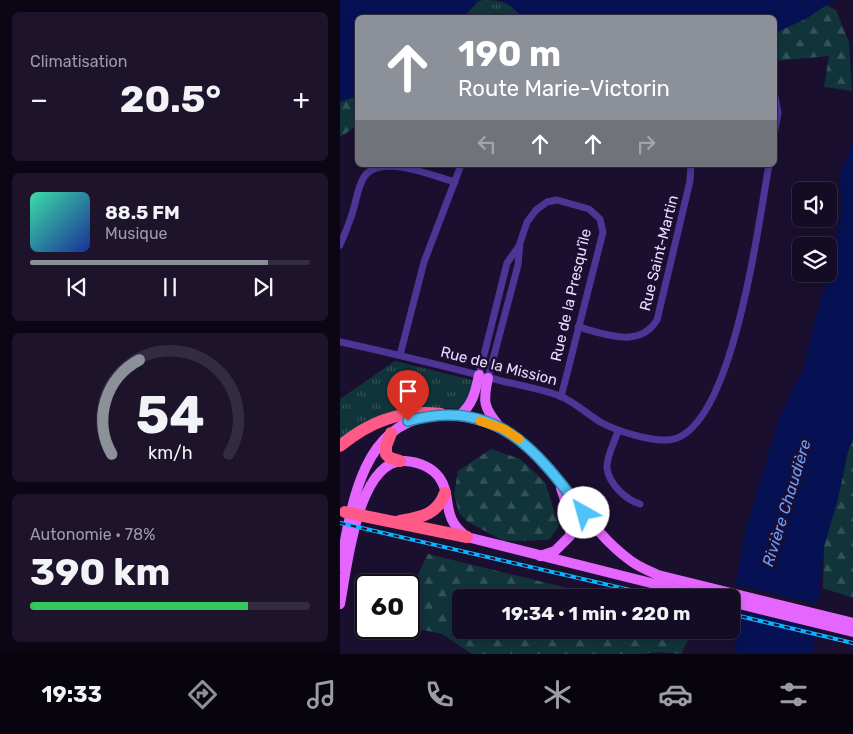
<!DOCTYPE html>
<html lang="fr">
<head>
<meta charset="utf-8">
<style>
  body { margin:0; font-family:Rubik,sans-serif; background:#1d142c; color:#f1f3f6; height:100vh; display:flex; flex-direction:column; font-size:19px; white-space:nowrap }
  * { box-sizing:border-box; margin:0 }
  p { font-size:16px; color:#9d9ba6 }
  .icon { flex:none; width:28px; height:28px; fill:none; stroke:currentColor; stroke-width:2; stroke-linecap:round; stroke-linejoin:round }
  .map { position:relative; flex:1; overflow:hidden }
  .details { display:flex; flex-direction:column; gap:12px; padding:12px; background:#0b0614; width:340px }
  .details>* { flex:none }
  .top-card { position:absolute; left:15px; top:15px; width:422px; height:152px; border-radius:8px; box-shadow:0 2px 8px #0003,0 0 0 1px #332b41; background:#8c9099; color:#fff; overflow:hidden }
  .fabs { position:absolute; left:452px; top:182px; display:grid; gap:10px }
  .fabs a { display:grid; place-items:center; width:45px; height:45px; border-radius:8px; background:#140b24; box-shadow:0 2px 8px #0003,0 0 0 1px #332b41; font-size:25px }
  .speed { position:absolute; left:15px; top:574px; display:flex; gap:10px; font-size:25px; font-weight:700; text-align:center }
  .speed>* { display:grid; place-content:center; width:65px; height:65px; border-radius:50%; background:#140b24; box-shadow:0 2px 8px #0003,0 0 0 1px #332b41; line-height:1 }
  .speed .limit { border:2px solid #111; border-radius:8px; background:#fff; color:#111 }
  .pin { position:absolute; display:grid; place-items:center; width:42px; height:42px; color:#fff; margin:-51px -21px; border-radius:50% 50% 50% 0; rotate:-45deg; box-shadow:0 0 5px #0007 }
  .pin .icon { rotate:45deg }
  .me { position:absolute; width:55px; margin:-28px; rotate:322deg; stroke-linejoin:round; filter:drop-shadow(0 0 4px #0008) }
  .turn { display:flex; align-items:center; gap:18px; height:105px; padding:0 20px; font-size:22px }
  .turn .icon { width:65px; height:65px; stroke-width:2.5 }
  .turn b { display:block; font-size:35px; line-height:42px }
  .lanes { display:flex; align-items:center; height:48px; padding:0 20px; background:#0003; justify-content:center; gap:25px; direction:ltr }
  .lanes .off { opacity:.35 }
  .big { font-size:38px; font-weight:700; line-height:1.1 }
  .details .widget { flex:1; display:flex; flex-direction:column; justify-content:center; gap:8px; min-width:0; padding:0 18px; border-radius:8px; background:#1d142c }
  .details .dial { align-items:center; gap:0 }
  .dial svg { height:130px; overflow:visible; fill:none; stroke:#332b41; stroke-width:7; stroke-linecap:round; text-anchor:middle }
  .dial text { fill:#f1f3f6; stroke:none }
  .song { display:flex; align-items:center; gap:15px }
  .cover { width:60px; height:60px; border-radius:8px; background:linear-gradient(135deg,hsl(160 70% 55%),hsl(230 70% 35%)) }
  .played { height:5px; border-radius:2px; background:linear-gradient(90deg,#8c9099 85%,#332b41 85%) }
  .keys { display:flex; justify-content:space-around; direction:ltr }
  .heat { display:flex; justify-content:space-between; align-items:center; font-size:28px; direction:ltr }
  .charge { height:8px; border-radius:4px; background:linear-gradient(90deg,#34c759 78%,#332b41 0) }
  .trip { position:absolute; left:112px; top:589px; width:288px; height:50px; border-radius:8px; background:#140b24; box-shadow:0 2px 8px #0003,0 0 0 1px #332b41; font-weight:700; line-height:50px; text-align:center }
  .dock { display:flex; height:80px; justify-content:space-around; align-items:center; background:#08040e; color:#9d9ba6 }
  .dock .icon { width:35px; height:35px }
  .dock .on { color:#8c9099 }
  .dock b { font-size:22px; color:#f1f3f6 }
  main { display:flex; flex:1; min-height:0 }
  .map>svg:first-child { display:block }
  .forest { fill:url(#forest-firs) }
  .park { fill:url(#park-tufts) }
  .water { fill:#051153 }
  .pier { fill:#1b0f30 }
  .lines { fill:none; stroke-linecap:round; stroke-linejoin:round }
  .street { stroke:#4c3594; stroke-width:7 }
  .primary { stroke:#e565ff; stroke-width:10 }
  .highway { stroke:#ff5987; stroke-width:12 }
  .rail-casing { stroke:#0ab5ff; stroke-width:4 }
  .rail { stroke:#1b0f30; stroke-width:2; stroke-dasharray:5.5; stroke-linecap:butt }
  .highway-bridge { stroke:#ff5987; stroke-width:12 }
  .route-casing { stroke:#337fa1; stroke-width:12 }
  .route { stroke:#4fc3f7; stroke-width:9 }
  .slow { stroke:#f59e0b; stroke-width:9 }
  .labels { text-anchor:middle; stroke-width:5; stroke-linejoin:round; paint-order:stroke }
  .street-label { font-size:15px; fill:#e8deff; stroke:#1b0f30 }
  .water-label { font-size:16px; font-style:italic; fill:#6c9dff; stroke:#1b0f30 }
</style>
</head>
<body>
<main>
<section class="details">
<div class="widget"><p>Climatisation</p>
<div class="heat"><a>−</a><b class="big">20.5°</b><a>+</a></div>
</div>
<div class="widget">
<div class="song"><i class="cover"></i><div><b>88.5 FM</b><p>Musique</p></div></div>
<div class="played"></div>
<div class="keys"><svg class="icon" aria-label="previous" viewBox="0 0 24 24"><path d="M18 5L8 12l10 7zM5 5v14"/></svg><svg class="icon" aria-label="pause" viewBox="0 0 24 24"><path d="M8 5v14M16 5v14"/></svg><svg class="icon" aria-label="next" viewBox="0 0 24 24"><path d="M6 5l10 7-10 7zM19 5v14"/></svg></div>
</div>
<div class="widget dial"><svg viewBox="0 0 100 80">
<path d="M14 69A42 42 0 1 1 86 69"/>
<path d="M14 69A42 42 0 0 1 31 11" stroke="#8c9099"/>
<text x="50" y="56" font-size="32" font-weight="700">54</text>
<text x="50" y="72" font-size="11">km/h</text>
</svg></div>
<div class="widget"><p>Autonomie · 78%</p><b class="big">390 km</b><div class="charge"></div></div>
</section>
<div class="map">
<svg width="513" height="654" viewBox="0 0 513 654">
  <defs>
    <pattern id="forest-firs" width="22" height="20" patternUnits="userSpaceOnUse" patternTransform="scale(1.25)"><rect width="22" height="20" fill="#11343b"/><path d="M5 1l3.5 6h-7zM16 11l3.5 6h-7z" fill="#345158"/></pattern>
    <pattern id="park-tufts" width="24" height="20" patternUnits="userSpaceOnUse" patternTransform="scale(1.25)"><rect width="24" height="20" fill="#11343b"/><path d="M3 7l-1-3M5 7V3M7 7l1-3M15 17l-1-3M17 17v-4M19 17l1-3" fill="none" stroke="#345158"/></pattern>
  </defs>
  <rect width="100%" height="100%" fill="#1b0f30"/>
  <g class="forest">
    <path d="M485 5 496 10 509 42 512 91 484 87 489 56 435 61V33L467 18Z"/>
    <path d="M17 96V126L0 137V102Z"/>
    <path d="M513 439V598L483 588 484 546 498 498 508 451Z"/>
    <path d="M151 449 180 459 205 482 219 526 209 540 164 541 128 522 119 513 114 494 118 471Z"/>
    <path d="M88 554 265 597 121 598V630H342L349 638 341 654 320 652 300 654H132L102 634 69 627V593Z"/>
  </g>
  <g class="park">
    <path d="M143 0C164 0 168 3 183 17L123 18 138 1Z"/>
    <path d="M55 361 132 380C136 393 129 401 121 409L83 407 0 444V399Z"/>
  </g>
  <g class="water">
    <path d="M0 0H143L138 1 123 17 18 18 17 96 0 102Z"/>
    <path d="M159 0H494L467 18 435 33V18L183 17 169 4Z"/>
    <path d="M513 141V439L508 451 498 498 484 546 473 654H397L393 635 392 604 405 532 439 418 464 367 475 319 490 272 501 213 500 175Z"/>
  </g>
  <path class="pier" d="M393 584 480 605 477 629 391 608Z"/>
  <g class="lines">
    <g class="street">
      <path d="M435 96 438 113 435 130"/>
      <path d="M0 245C4 236 8 226 11 217 16 204 17 188 24 177 40 153 93 176 115 182"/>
      <path d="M238 327C266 334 299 349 317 320L350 181 351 165"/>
      <path d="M0 342C52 353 103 366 154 379 176 385 200 388 220 396 235 402 248 415 262 423 277 431 309 441 327 440 393 438 419 217 429 165"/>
      <path d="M60 355 84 262 121 165"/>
      <path d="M139 375 167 263 179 246"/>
      <path d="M148 378 178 265 180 243 187 222 196 210 207 202 217 200 249 209 260 219 263 232 221 397"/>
      <path d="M278 431C275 441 266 457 267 468 269 484 286 500 300 504"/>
    </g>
    <g class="primary">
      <path d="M148 378C143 401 143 407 159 426"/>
      <path d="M119 416C133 404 135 393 139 375"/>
      <path d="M200 556 215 551 230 536 231 519 221 488"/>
      <path d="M0 567C11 512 19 429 86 417 104 413 120 415 138 420 213 441 232 519 291 561 299 567 309 571 318 575L513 623"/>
      <path d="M391 602 513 632"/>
      <path d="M0 604C7 569 17 459 65 461 78 462 91 467 99 477 114 498 99 516 127 537L371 598"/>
    </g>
    <g class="highway">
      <path d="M51 433 46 446V454L50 458 60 461"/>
      <path d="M0 446C30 421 62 409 101 414"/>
      <path d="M24 516 127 537"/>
      <path d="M60 521C81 517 97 515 105 493"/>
    </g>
    <g class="rail-casing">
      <g id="rail">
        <path d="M0 523 325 598"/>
        <path d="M391 614 513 643"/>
      </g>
    </g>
    <use href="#rail" class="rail"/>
    <path class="highway-bridge" d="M5 512 24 516"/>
  </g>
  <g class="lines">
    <g class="route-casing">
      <path id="route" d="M68 421C157 397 196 450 244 513"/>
    </g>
    <use href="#route" class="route"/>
    <path class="slow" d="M140 421 164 429 179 439"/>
  </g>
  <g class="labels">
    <g class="street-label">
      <text transform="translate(319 253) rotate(-76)" y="5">Rue Saint-Martin</text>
      <text transform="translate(231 295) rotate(-77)" y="5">Rue de la Presqu'île</text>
      <text transform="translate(159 366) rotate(14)" y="5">Rue de la Mission</text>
    </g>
    <g class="water-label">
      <text transform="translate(446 503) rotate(-73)" y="6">Rivière Chaudière</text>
    </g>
  </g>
</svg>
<div class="fabs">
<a><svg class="icon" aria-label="sound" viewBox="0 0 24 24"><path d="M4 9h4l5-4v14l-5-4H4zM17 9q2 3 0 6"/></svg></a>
<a><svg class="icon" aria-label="layers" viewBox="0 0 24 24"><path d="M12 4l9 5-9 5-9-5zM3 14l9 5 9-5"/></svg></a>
</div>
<div class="speed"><div class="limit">60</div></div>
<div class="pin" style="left:68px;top:421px;background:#d93025"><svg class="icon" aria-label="arrive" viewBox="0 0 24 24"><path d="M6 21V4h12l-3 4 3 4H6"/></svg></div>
<svg class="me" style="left:244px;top:513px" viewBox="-20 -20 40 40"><circle r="19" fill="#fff"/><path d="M0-13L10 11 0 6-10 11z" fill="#4fc3f7"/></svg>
<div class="trip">19:34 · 1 min · 220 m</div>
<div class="top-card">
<div class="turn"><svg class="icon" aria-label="ahead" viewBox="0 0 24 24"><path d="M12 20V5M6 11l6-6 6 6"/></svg><div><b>190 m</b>Route Marie-Victorin</div></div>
<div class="lanes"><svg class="icon off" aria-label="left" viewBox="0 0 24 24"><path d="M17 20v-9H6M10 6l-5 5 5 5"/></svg><svg class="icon" aria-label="ahead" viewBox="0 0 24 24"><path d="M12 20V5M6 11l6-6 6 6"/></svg><svg class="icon" aria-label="ahead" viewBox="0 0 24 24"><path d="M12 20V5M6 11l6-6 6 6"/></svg><svg class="icon off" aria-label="right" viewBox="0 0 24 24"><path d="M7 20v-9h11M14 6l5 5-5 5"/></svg></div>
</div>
</div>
</main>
<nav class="dock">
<b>19:33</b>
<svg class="icon on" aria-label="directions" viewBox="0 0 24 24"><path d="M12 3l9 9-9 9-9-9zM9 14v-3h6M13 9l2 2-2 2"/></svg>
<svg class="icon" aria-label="music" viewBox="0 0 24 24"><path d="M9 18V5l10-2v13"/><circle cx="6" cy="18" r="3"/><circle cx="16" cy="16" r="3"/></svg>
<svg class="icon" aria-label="phone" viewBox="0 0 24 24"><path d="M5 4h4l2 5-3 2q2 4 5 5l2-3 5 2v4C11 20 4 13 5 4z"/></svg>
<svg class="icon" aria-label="climate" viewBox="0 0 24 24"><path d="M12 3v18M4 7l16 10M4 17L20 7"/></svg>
<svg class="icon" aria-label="car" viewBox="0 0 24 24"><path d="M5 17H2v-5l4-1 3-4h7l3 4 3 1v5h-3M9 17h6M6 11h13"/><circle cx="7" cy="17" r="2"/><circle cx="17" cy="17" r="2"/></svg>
<svg class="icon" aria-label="filters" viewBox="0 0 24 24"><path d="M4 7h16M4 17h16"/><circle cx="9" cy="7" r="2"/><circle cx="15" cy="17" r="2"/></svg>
</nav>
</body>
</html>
